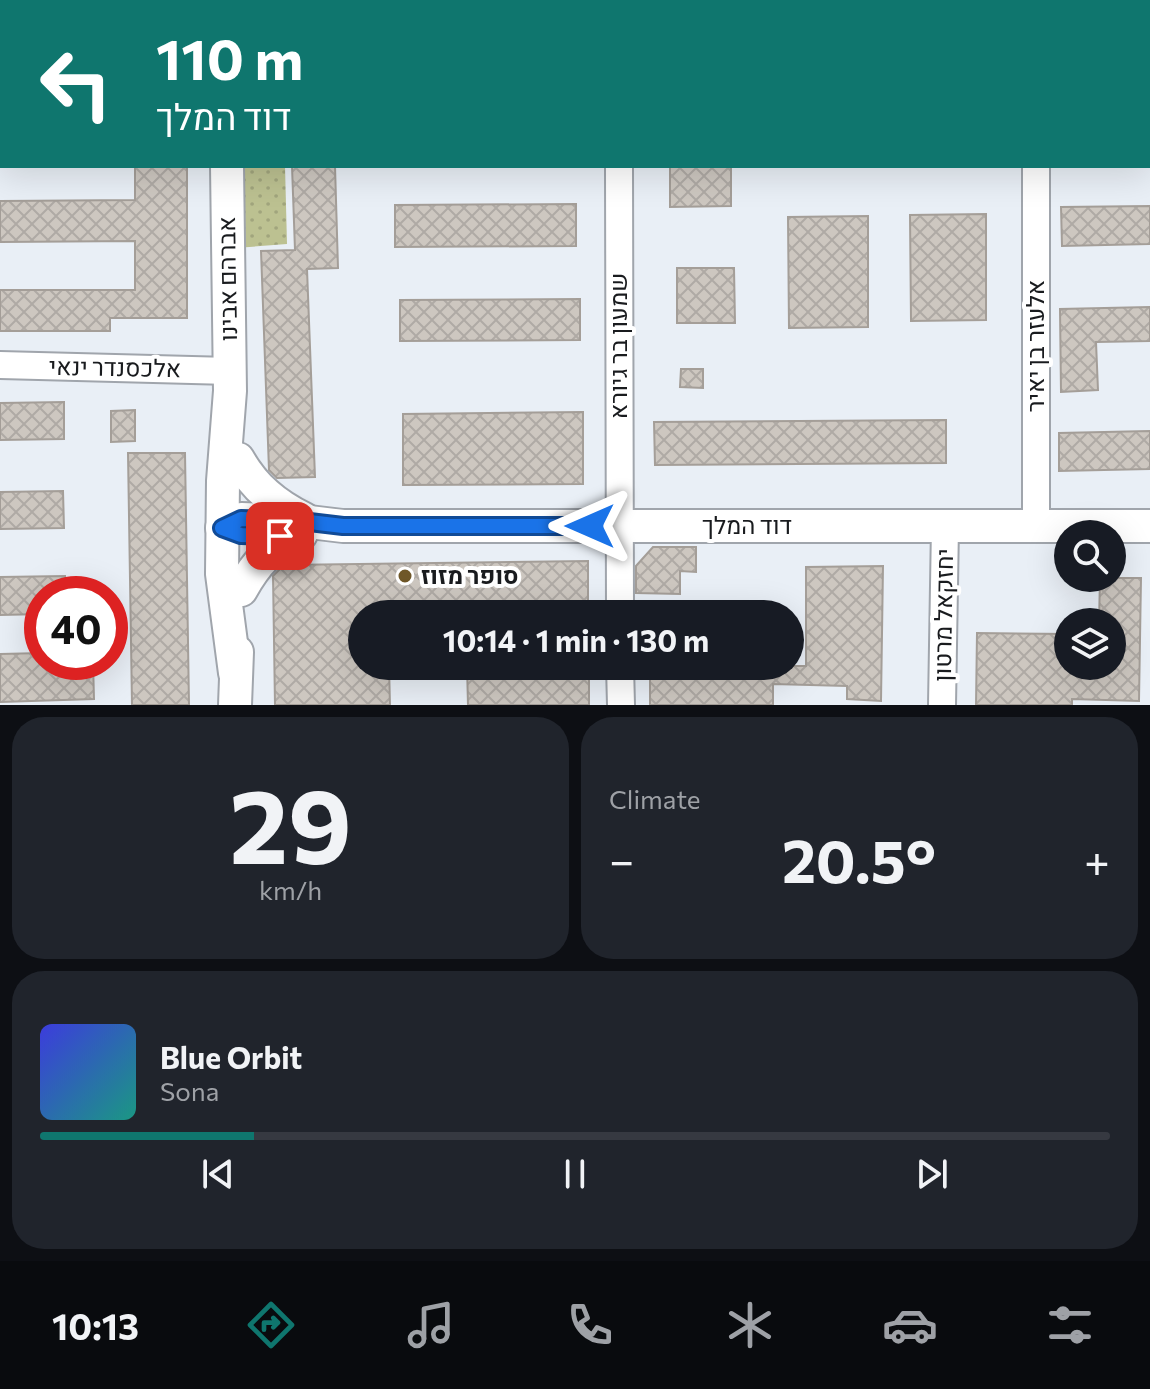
<!DOCTYPE html>
<html lang="en">
<head>
<meta charset="utf-8">
<style>
  body { margin:0; font-family:Commissioner,Heebo,sans-serif; background:#20242c; color:#f1f3f6; height:100vh; display:flex; flex-direction:column; font-size:30px; white-space:nowrap }
  * { box-sizing:border-box; margin:0 }
  p { font-size:26px; color:#9ea1a6 }
  .icon { flex:none; width:44px; height:44px; fill:none; stroke:currentColor; stroke-width:2; stroke-linecap:round; stroke-linejoin:round }
  .map { position:relative; height:705px; overflow:hidden }
  .sheet { display:flex; flex-direction:column; gap:12px; padding:12px; background:#0d0f14; flex:1 }
  .sheet>* { flex:none }
  .guide { position:absolute; left:0px; top:0px; width:1150px; height:168px; box-shadow:0 8px 32px #0002; background:#0f766e; color:#fff; overflow:hidden }
  .tools { position:absolute; left:1054px; top:520px; display:grid; gap:16px }
  .tools a { display:grid; place-items:center; width:72px; height:72px; border-radius:50%; background:#171b24; box-shadow:0 8px 32px #0002; font-size:40px }
  .speed { position:absolute; left:24px; top:576px; display:flex; gap:16px; font-size:40px; font-weight:700; text-align:center }
  .speed>* { display:grid; place-content:center; width:104px; height:104px; border-radius:50%; background:#171b24; box-shadow:0 8px 32px #0002; line-height:1 }
  .speed .limit { border:12px solid #d22; background:#fff; color:#111 }
  .pin { position:absolute; display:grid; place-items:center; width:68px; height:68px; color:#fff; margin:-34px; border-radius:16px; box-shadow:0 4px 12px #0006 }
  .me { position:absolute; width:88px; margin:-44px; rotate:270deg; stroke-linejoin:round; filter:drop-shadow(0 0 6px #0008) }
  .turn { display:flex; align-items:center; gap:28px; height:168px; padding:0 24px; font-size:36px }
  .turn .icon { width:104px; height:104px; stroke-width:2.5 }
  .turn b { display:block; font-size:56px; line-height:68px }
  .big { font-size:60px; font-weight:700; line-height:1.1 }
  .sheet .widget { flex:1; display:flex; flex-direction:column; justify-content:center; gap:12px; min-width:0; padding:0 28px; border-radius:32px; background:#20242c }
  .sheet .dial { align-items:center; gap:0 }
  .dial b { font-size:104px; line-height:1 }
  .song { display:flex; align-items:center; gap:24px }
  .cover { width:96px; height:96px; border-radius:12px; background:linear-gradient(135deg,hsl(240 70% 55%),hsl(170 70% 35%)) }
  .played { height:8px; border-radius:4px; background:linear-gradient(90deg,#0f766e 20%,#363941 20%) }
  .keys { display:flex; justify-content:space-around; direction:ltr }
  .heat { display:flex; justify-content:space-between; align-items:center; font-size:44px; direction:ltr }
  .sheet .tiles { flex:1; display:grid; gap:12px; grid-template-columns:1fr 1fr }
  .widget:last-child { grid-column:span 2 }
  .trip { position:absolute; left:348px; top:600px; width:456px; height:80px; border-radius:40px; background:#171b24; box-shadow:0 8px 32px #0002; font-weight:700; line-height:80px; text-align:center }
  .menu { display:flex; height:128px; justify-content:space-around; align-items:center; background:#090b0e; color:#9ea1a6 }
  .menu .icon { width:56px; height:56px }
  .menu .on { color:#0f766e }
  .menu b { font-size:36px; color:#f1f3f6 }
  .map>svg:first-child { display:block }
  .green { fill:url(#green-dots) }
  .building { fill:url(#building-cross-hatch); stroke:#a49e98; stroke-width:2 }
  .lines { fill:none; stroke-linecap:round; stroke-linejoin:round }
  .minor-casing { stroke:#a0a5ac; stroke-width:30 }
  .tertiary-casing { stroke:#a0a5ac; stroke-width:36 }
  .minor { stroke:#fff; stroke-width:26 }
  .tertiary { stroke:#fff; stroke-width:32 }
  .route-casing { stroke:#114b97; stroke-width:20 }
  .route { stroke:#1a73e8; stroke-width:14 }
  .poi-dot { fill:#6f5728; stroke:#fff; stroke-width:3 }
  .labels { text-anchor:middle; stroke-width:8; stroke-linejoin:round; paint-order:stroke }
  .street-label { font-size:24px; fill:#191b1e; stroke:#fff }
  .poi-label { font-size:24px; font-weight:bold; fill:#191b1e; stroke:#fff; text-anchor:start }
</style>
</head>
<body>
<div class="map">
<svg width="1150" height="705" viewBox="0 0 1150 705">
  <defs>
    <pattern id="green-dots" width="8" height="8" patternUnits="userSpaceOnUse" patternTransform="scale(2)"><rect width="8" height="8" fill="#bcc191"/><path d="M2 2h.1M6 6h.1" fill="none" stroke="#a1a57d" stroke-width="1.8" stroke-linecap="round"/></pattern>
    <pattern id="building-cross-hatch" width="8" height="8" patternUnits="userSpaceOnUse" patternTransform="scale(2)"><rect width="8" height="8" fill="#cdc7c0"/><path d="M0 0l8 8M0 8l8-8" fill="none" stroke="#afaaa5"/></pattern>
  </defs>
  <rect width="100%" height="100%" fill="#e9eff6"/>
  <path class="green" d="M234 166H285L287 244 236 248Z"/>
  <g class="building">
    <path d="M135 166H187V318H110V331H0V290H135V241L0 242V201L135 200Z"/>
    <path d="M292 166H335L338 268 307 269 315 477 277 478 269 470 261 251 295 250Z"/>
    <path d="M670 166H731V206L670 207Z"/>
    <path d="M576 204V246L395 247V205Z"/>
    <path d="M1150 206V244L1062 246 1061 207Z"/>
    <path d="M986 214V320L911 321 910 215Z"/>
    <path d="M868 216V327L789 328 788 217Z"/>
    <path d="M677 268H734L735 323H677Z"/>
    <path d="M580 299V340L400 341V300Z"/>
    <path d="M1150 307V341L1096 342 1098 390 1061 392 1060 309Z"/>
    <path d="M681 369H703V388L680 387Z"/>
    <path d="M64 402V439L0 440V403Z"/>
    <path d="M135 410V441L111 442V411Z"/>
    <path d="M583 412V484L403 485V414Z"/>
    <path d="M946 420V463L655 465 654 422Z"/>
    <path d="M1150 431V469L1059 471V433Z"/>
    <path d="M128 453H185L189 705H132Z"/>
    <path d="M63 491 64 528 0 529V492Z"/>
    <path d="M653 547H696V572L680 571V594L636 593V566Z"/>
    <path d="M588 561V614H362V666H389L390 705H275L273 576 284 565Z"/>
    <path d="M883 566 881 701 847 699V686L773 684V705H650V666H806V567Z"/>
    <path d="M65 576V594H42V614L0 615V577Z"/>
    <path d="M1100 578H1141L1139 701 1072 699V705H976L977 633 1068 634V666H1112V622H1099Z"/>
    <path d="M42 653V662H93L94 699 0 702V654Z"/>
    <path d="M467 666H589V705H468Z"/>
  </g>
  <g class="lines">
    <g class="minor-casing">
      <g id="minor">
        <path d="M619 0V2"/>
        <path d="M1036 0V2"/>
        <path d="M619 166 620 614"/>
        <path d="M1036 166V526"/>
        <path d="M0 365 230 371"/>
        <path d="M620 666 621 705"/>
        <path d="M942 705 945 526"/>
      </g>
    </g>
    <g class="tertiary-casing">
      <g id="tertiary">
        <path d="M223 0V2"/>
        <path d="M227 166 230 391 223 481 222 574 235 673"/>
        <path d="M238 459C254 487 275 505 304 519"/>
        <path d="M222 528 241 519 301 521 343 526H1150"/>
        <path d="M241 590C256 563 271 546 301 534"/>
        <path d="M235 705 237 652"/>
      </g>
    </g>
    <use href="#minor" class="minor"/>
    <use href="#tertiary" class="tertiary"/>
  </g>
  <g class="lines">
    <g class="route-casing">
      <path id="route" d="M280 536 241 535 222 528 241 519 301 521 343 526H590"/>
    </g>
    <use href="#route" class="route"/>
  </g>
  <circle class="poi-dot" cx="405" cy="576" r="8"/>
  <g class="labels">
    <g class="street-label">
      <text transform="translate(228 279) rotate(-91)" y="8">אברהם אבינו</text>
      <text transform="translate(619 346) rotate(-90)" y="8">שמעון בר גיורא</text>
      <text transform="translate(1036 346) rotate(-90)" y="8">אלעזר בן יאיר</text>
      <text transform="translate(115 368) rotate(1)" y="8">אלכסנדר ינאי</text>
      <text x="747" y="534">דוד המלך</text>
      <text transform="translate(944 615) rotate(-89)" y="8">יחזקאל מרטון</text>
    </g>
    <g class="poi-label">
      <text x="421" y="584">סופר מזוז</text>
    </g>
  </g>
</svg>
<div class="tools">
<a><svg class="icon" aria-label="search" viewBox="0 0 24 24"><circle cx="10" cy="10" r="6"/><path d="M15 15l6 6"/></svg></a>
<a><svg class="icon" aria-label="layers" viewBox="0 0 24 24"><path d="M12 4l9 5-9 5-9-5zM3 14l9 5 9-5"/></svg></a>
</div>
<div class="speed"><div class="limit">40</div></div>
<div class="pin" style="left:280px;top:536px;background:#d93025"><svg class="icon" aria-label="arrive" viewBox="0 0 24 24"><path d="M6 21V4h12l-3 4 3 4H6"/></svg></div>
<svg class="me" style="left:590px;top:526px" viewBox="-20 -20 40 40"><path d="M0-17L14 15 0 8-14 15z" fill="#1a73e8" stroke="#fff" stroke-width="4"/></svg>
<div class="trip">10:14 · 1 min · 130 m</div>
<div class="guide">
<div class="turn"><svg class="icon" aria-label="left" viewBox="0 0 24 24"><path d="M17 20v-9H6M10 6l-5 5 5 5"/></svg><div><b>110 m</b>דוד המלך</div></div>
</div>
</div>
<section class="sheet">
<div class="tiles">
<div class="widget dial"><b>29</b><p>km/h</p></div>
<div class="widget"><p>Climate</p>
<div class="heat"><a>−</a><b class="big">20.5°</b><a>+</a></div>
</div>
<div class="widget">
<div class="song"><i class="cover"></i><div><b>Blue Orbit</b><p>Sona</p></div></div>
<div class="played"></div>
<div class="keys"><svg class="icon" aria-label="previous" viewBox="0 0 24 24"><path d="M18 5L8 12l10 7zM5 5v14"/></svg><svg class="icon" aria-label="pause" viewBox="0 0 24 24"><path d="M8 5v14M16 5v14"/></svg><svg class="icon" aria-label="next" viewBox="0 0 24 24"><path d="M6 5l10 7-10 7zM19 5v14"/></svg></div>
</div>
</div>
</section>
<nav class="menu">
<b>10:13</b>
<svg class="icon on" aria-label="directions" viewBox="0 0 24 24"><path d="M12 3l9 9-9 9-9-9zM9 14v-3h6M13 9l2 2-2 2"/></svg>
<svg class="icon" aria-label="music" viewBox="0 0 24 24"><path d="M9 18V5l10-2v13"/><circle cx="6" cy="18" r="3"/><circle cx="16" cy="16" r="3"/></svg>
<svg class="icon" aria-label="phone" viewBox="0 0 24 24"><path d="M5 4h4l2 5-3 2q2 4 5 5l2-3 5 2v4C11 20 4 13 5 4z"/></svg>
<svg class="icon" aria-label="climate" viewBox="0 0 24 24"><path d="M12 3v18M4 7l16 10M4 17L20 7"/></svg>
<svg class="icon" aria-label="car" viewBox="0 0 24 24"><path d="M5 17H2v-5l4-1 3-4h7l3 4 3 1v5h-3M9 17h6M6 11h13"/><circle cx="7" cy="17" r="2"/><circle cx="17" cy="17" r="2"/></svg>
<svg class="icon" aria-label="filters" viewBox="0 0 24 24"><path d="M4 7h16M4 17h16"/><circle cx="9" cy="7" r="2"/><circle cx="15" cy="17" r="2"/></svg>
</nav>
</body>
</html>
